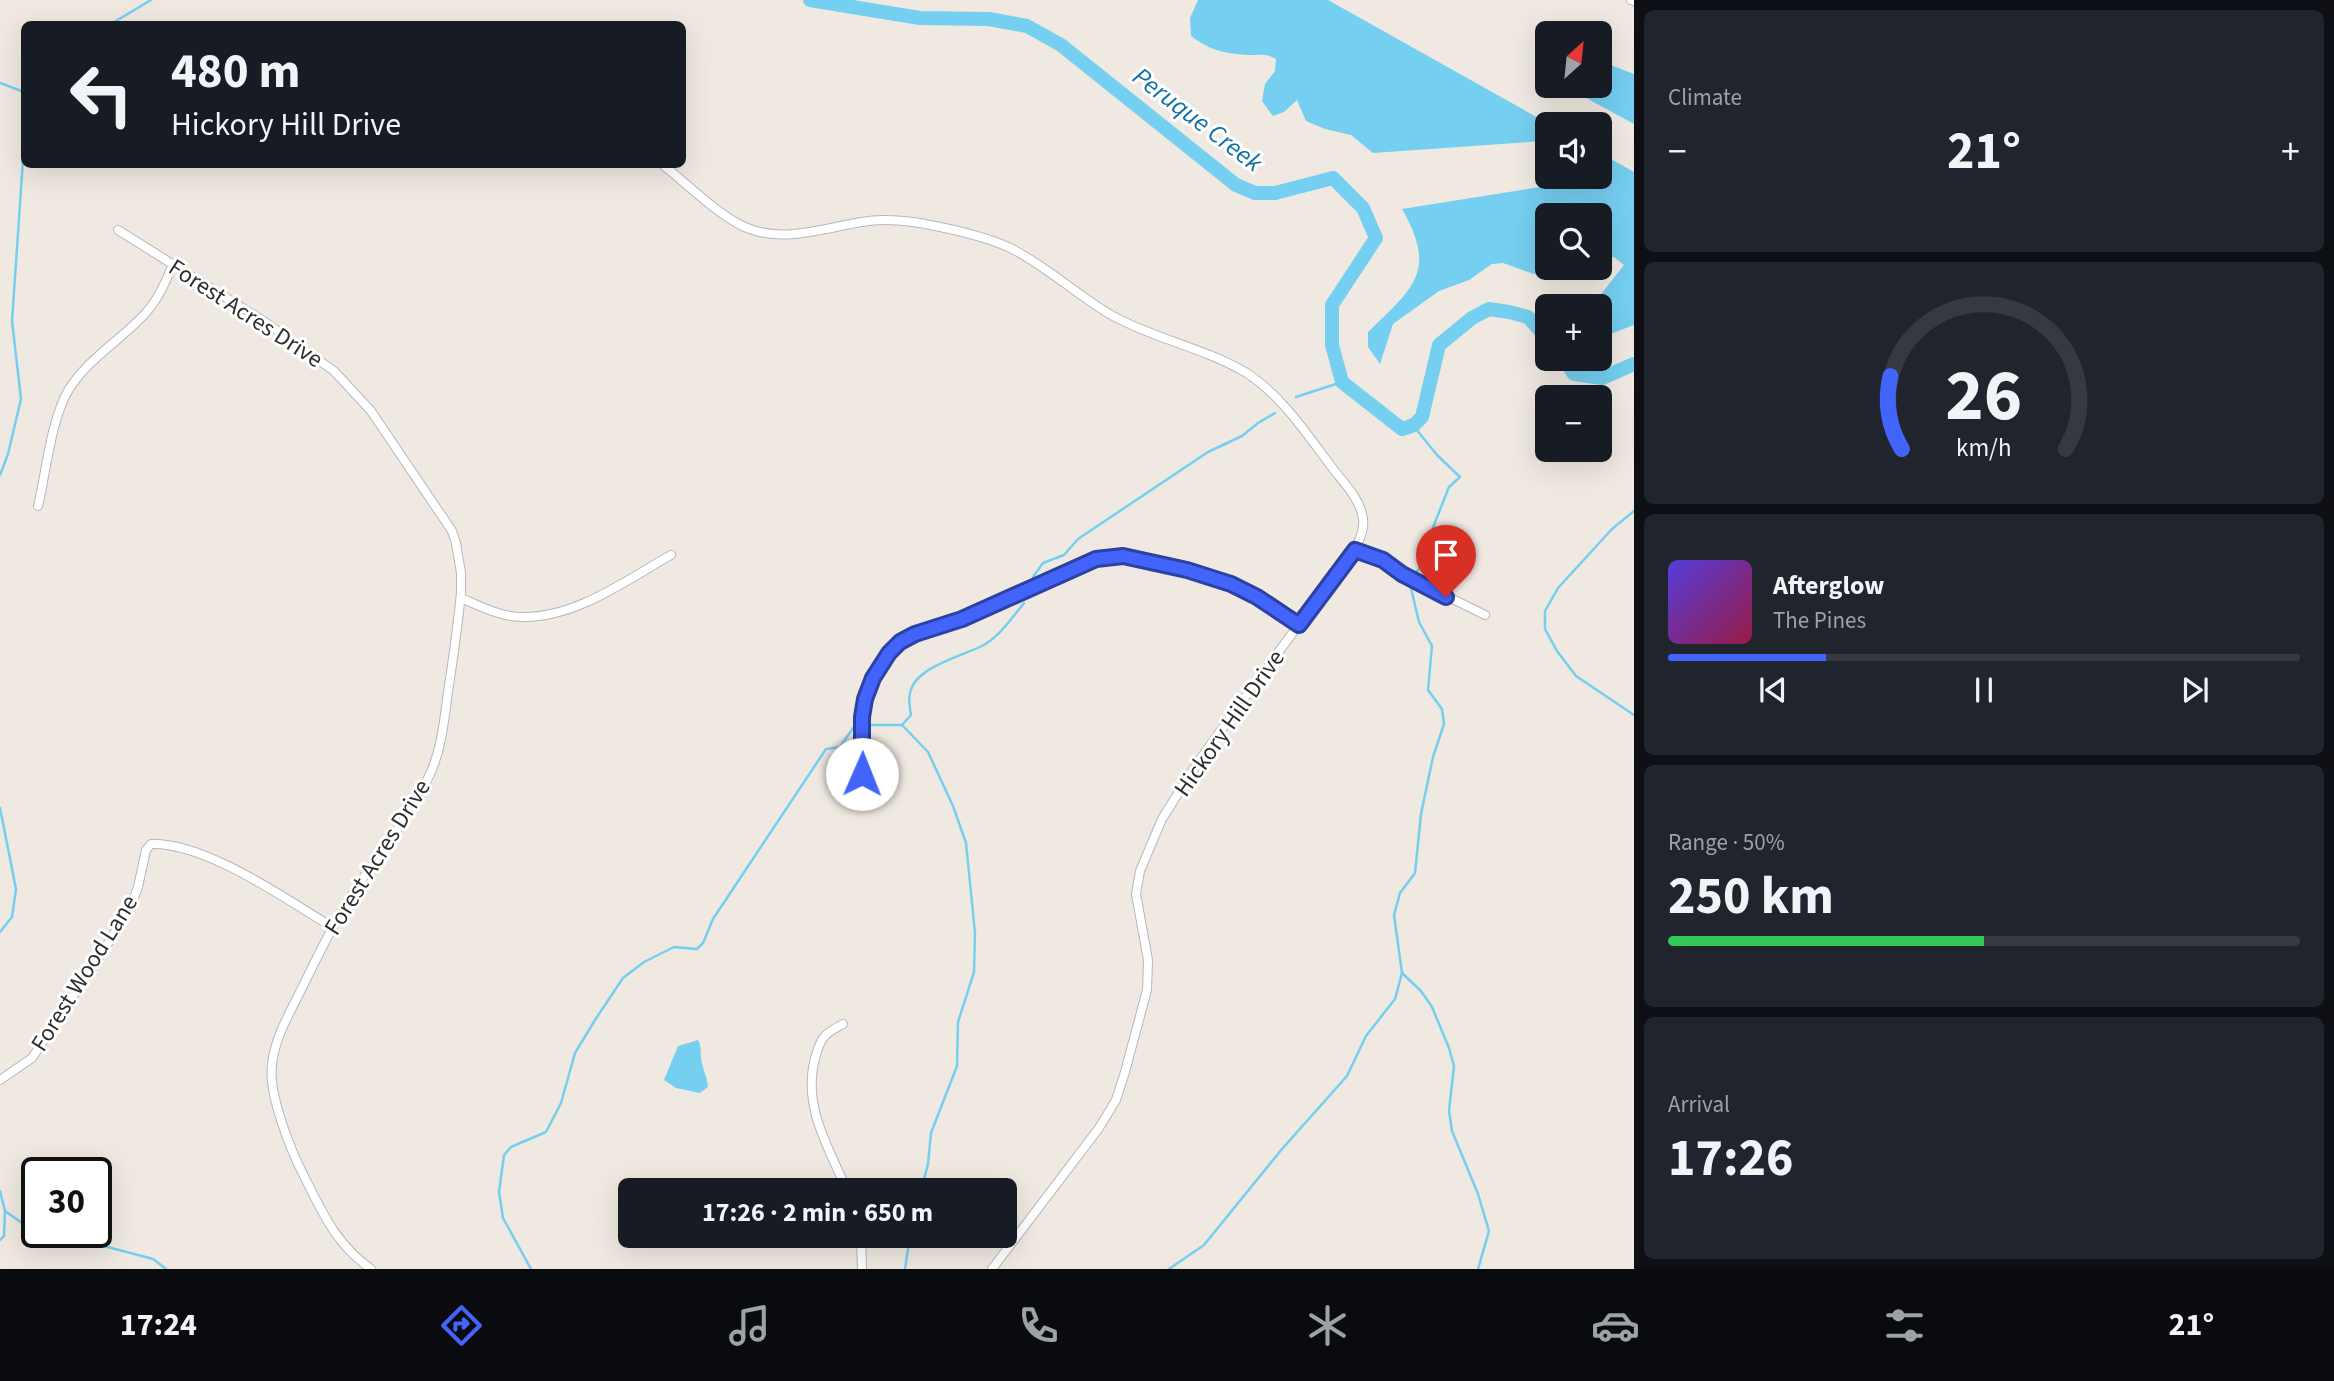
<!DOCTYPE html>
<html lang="en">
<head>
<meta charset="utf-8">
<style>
  body { margin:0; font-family:"Source Sans 3",sans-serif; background:#20242c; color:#f1f3f6; height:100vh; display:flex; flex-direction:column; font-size:26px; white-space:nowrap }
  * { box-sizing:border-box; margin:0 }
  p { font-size:23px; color:#9ea1a6 }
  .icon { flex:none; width:38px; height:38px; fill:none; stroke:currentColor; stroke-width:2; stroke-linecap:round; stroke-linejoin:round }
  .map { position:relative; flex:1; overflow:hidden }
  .details { display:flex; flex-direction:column; gap:10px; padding:10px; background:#0d0f14; width:700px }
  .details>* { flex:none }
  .guide { position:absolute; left:21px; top:21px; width:665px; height:147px; border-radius:10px; box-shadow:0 7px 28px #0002; background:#171b24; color:#f1f3f6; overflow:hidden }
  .needle { width:46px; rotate:27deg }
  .tools { position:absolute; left:1535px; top:21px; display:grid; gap:14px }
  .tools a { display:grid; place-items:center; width:77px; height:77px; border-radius:10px; background:#171b24; box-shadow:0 7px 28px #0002; font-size:35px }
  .speed { position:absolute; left:21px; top:1157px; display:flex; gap:14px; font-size:35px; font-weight:700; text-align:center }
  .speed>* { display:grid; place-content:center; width:91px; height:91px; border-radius:50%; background:#171b24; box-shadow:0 7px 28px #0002; line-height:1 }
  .speed .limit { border:4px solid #111; border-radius:10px; background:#fff; color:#111 }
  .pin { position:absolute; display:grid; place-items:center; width:60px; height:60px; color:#fff; margin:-72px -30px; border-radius:50% 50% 50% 0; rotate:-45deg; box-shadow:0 0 7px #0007 }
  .pin .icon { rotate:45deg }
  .me { position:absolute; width:77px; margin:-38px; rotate:1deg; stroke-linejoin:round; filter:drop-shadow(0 0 5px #0008) }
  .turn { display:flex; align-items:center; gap:24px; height:147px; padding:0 35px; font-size:32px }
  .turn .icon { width:91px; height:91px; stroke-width:2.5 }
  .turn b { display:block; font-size:49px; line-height:60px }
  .big { font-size:52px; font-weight:700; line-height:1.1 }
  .details .widget { flex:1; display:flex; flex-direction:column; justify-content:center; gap:10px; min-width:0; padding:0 24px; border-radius:10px; background:#20242c }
  .details .dial { align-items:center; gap:0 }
  .dial svg { height:182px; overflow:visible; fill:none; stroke:#363941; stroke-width:7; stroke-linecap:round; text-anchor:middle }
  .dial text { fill:#f1f3f6; stroke:none }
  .song { display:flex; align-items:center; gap:21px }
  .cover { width:84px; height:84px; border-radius:10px; background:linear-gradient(135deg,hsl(250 70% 55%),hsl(340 70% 35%)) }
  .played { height:7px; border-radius:4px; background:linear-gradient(90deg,#4264fb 25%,#363941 25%) }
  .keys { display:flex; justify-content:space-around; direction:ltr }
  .heat { display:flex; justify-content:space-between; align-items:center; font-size:38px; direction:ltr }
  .charge { height:10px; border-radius:5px; background:linear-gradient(90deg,#34c759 50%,#363941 0) }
  .trip { position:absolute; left:618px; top:1178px; width:399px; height:70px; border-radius:10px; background:#171b24; box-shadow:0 7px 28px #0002; font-weight:700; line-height:70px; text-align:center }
  .menu { display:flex; height:112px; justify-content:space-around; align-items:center; background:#090b0e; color:#9ea1a6 }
  .menu .icon { width:49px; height:49px }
  .menu .selected { color:#4264fb }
  .menu b { font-size:32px; color:#f1f3f6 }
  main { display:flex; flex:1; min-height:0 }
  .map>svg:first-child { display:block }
  .water { fill:#75cff0 }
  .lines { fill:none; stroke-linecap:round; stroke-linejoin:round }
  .stream { stroke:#75cff0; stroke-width:2.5 }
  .river { stroke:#75cff0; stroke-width:14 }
  .street-casing { stroke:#b4b7c1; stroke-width:10 }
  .street { stroke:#fff; stroke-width:8 }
  .route-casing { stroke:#2b41a3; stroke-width:18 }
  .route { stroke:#4264fb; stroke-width:12 }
  .labels { text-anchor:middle; stroke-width:6; stroke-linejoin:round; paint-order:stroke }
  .street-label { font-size:24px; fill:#2e2e2e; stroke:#fff }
  .water-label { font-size:26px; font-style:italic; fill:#0d6fa3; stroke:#fff }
</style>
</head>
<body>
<main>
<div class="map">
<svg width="1634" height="1269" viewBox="0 0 1634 1269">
  <rect width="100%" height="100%" fill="#efe9e1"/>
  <g class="water">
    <path d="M1198 0H1328L1549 124H1547V143L1543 141 1373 153 1351 135 1325 129 1306 121 1297 100 1284 112 1273 116 1262 101 1265 84 1275 71 1276 59C1266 53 1260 55 1249 55 1226 54 1209 50 1191 36L1190 18Z"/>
    <path d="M1600 61 1634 74V124L1588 99 1568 86H1600Z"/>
    <path d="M1600 153 1634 172V325L1600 338V306H1569V302L1598 298 1624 265 1614 257 1600 260V215H1547V268H1567L1534 274 1503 263 1492 264 1469 280 1439 291 1393 324 1380 364 1368 347V332C1413 288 1438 272 1402 209L1577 181V177H1600Z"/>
    <path d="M698 1040C702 1047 700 1050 701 1058 702 1067 707 1077 708 1087L700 1093 676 1088 664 1080 678 1046Z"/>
  </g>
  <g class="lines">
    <g class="stream">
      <path d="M111 24 151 0"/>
      <path d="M0 83 24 92"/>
      <path d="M1296 397 1342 382"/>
      <path d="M1402 429H1416L1437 455 1460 477 1449 487 1424 550 1422 565 1412 578"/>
      <path d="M0 475 8 454 21 399 12 321 23 160 24 93"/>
      <path d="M1634 511 1612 529 1558 588 1545 611V629L1557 651 1576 676 1634 715"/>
      <path d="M1033 577 1043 563 1064 555 1078 539 1208 452 1242 436 1258 423 1275 413"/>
      <path d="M871 725H902L928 752 953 806 966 843 975 933 974 972 958 1022 957 1066 931 1133 928 1164 921 1190"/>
      <path d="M902 725 911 715C910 708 908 700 910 693 915 667 962 656 982 646 1000 636 1011 619 1024 603"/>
      <path d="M0 808 16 889 12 917 0 932"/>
      <path d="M1402 973 1421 991 1432 1007 1449 1048 1454 1066 1449 1111 1452 1131 1478 1194 1489 1231 1478 1269"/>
      <path d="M0 1191 5 1211 4 1236 0 1240"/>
      <path d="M5 1211 39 1235 81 1240 153 1259 166 1269"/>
      <path d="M531 1269 503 1218 499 1192 504 1155 511 1147 546 1132 561 1103 575 1053 595 1020 623 978 644 962 674 947 697 949 703 943 713 919 826 749 840 747 853 728"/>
      <path d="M905 1269 910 1236"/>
      <path d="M1169 1269 1204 1245 1282 1149 1347 1076 1366 1036 1395 999 1402 973 1394 915 1400 893 1415 873 1421 814 1433 757 1444 724 1442 709 1428 690 1432 646 1419 622 1410 584"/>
    </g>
    <g class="river">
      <path d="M810 0 920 18 989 19 1027 26 1061 45 1236 185 1255 193H1275L1333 178 1363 208 1376 238 1332 305V345L1342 382 1402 429 1414 425 1422 417 1439 345 1472 318 1489 309 1509 312 1528 317 1547 338"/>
      <path d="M1564 359 1574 374 1602 378 1634 364"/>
    </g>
    <g class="street-casing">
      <g id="street">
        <path d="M1631 0 1634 1"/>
        <path d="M662 164C686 183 720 217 747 228 784 243 824 228 862 222 881 218 901 220 920 223 947 228 993 238 1016 251 1051 270 1080 297 1113 316 1155 339 1204 348 1245 372 1282 395 1308 436 1334 470 1344 483 1358 497 1362 514 1366 526 1360 539 1355 549L1234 712 1194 768 1162 819 1140 871 1136 894 1148 960 1147 990 1125 1072 1116 1100 1099 1128 992 1269"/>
        <path d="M118 230 268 324 334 371 371 411 452 531 456 543 461 573V592C458 626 453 659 448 692 444 720 442 748 430 774 412 813 385 846 361 881 337 916 319 953 300 992 289 1014 274 1040 272 1065 268 1094 291 1151 304 1176 323 1214 336 1244 371 1269"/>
        <path d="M38 506C46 473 51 420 68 391 85 362 116 343 140 319 156 304 165 284 173 264"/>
        <path d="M1355 549 1383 560 1402 574 1485 615"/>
        <path d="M461 598C480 606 501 617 522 617 576 618 626 580 671 555"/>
        <path d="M862 773V717L865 699 873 678 889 653 900 642 915 634 962 619 1096 559 1123 556 1187 570 1231 584 1257 597 1299 625"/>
        <path d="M843 1024C838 1027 829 1031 825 1036 820 1040 818 1049 816 1055 801 1104 828 1147 847 1190"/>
        <path d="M0 1080 32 1058 105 948 130 908 138 887 146 850 151 844C205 842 286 899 332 927"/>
        <path d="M861 1236 862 1269"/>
      </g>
    </g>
    <use href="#street" class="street"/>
  </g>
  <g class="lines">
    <g class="route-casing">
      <path id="route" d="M862 774V717L865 699 873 678 889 653 900 642 915 634 962 619 1096 559 1123 556 1187 570 1231 584 1257 597 1299 625 1355 550 1383 560 1402 574 1446 597"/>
    </g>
    <use href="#route" class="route"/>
  </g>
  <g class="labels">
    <g class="street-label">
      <text transform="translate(246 313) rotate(33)" y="8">Forest Acres Drive</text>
      <text transform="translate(1229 723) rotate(-55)" y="8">Hickory Hill Drive</text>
      <text transform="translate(377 857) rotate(-58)" y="8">Forest Acres Drive</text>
      <text transform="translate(84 973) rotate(-58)" y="8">Forest Wood Lane</text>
    </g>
    <g class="water-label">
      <text transform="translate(1198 119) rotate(37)" y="9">Peruque Creek</text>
    </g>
  </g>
</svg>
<div class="tools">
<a><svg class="needle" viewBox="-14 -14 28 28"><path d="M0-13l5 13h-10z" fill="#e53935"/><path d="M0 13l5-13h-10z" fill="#9ea1a6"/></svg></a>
<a><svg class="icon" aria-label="sound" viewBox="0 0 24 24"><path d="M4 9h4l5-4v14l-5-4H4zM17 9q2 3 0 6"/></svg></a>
<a><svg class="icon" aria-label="search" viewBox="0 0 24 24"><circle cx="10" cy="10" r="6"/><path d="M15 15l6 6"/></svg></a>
<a>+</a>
<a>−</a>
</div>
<div class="speed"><div class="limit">30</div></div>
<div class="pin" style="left:1446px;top:597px;background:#d93025"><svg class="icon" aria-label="arrive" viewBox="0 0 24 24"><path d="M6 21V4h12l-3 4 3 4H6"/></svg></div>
<svg class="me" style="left:862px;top:774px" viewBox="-20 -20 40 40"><circle r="19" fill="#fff"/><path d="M0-13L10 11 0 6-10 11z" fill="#4264fb"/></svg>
<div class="trip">17:26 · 2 min · 650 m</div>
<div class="guide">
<div class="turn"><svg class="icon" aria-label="left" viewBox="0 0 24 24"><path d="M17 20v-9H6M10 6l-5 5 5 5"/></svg><div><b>480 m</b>Hickory Hill Drive</div></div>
</div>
</div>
<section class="details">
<div class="widget"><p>Climate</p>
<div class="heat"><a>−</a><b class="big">21°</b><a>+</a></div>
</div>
<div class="widget dial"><svg viewBox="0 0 100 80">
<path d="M14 69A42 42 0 1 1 86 69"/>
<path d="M14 69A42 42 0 0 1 9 37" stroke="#4264fb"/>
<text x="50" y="56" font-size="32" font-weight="700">26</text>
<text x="50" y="72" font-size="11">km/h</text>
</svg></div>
<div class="widget">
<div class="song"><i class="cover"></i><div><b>Afterglow</b><p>The Pines</p></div></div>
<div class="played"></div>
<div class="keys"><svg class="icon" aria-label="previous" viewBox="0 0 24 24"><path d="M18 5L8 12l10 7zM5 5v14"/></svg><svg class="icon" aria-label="pause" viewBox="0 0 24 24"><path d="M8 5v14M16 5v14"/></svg><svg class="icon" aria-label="next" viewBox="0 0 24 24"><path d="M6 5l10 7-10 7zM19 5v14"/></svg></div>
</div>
<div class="widget"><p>Range · 50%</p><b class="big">250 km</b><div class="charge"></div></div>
<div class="widget"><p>Arrival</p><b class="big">17:26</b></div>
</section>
</main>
<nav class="menu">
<b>17:24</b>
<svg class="icon selected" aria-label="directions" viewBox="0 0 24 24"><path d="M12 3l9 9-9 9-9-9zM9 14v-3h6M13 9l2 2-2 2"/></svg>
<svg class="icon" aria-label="music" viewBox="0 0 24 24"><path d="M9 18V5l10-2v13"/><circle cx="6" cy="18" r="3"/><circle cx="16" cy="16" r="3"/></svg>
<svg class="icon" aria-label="phone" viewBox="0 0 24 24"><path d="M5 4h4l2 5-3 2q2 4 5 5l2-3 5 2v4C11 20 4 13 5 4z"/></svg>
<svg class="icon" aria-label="climate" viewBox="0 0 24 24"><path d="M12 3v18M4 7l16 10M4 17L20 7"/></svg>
<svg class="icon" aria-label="car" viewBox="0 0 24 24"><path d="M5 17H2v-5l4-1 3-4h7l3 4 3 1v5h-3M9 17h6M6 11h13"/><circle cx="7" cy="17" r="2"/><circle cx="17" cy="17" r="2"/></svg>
<svg class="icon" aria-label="filters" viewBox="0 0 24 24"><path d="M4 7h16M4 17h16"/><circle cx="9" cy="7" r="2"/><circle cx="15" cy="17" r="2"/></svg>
<b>21°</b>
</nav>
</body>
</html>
